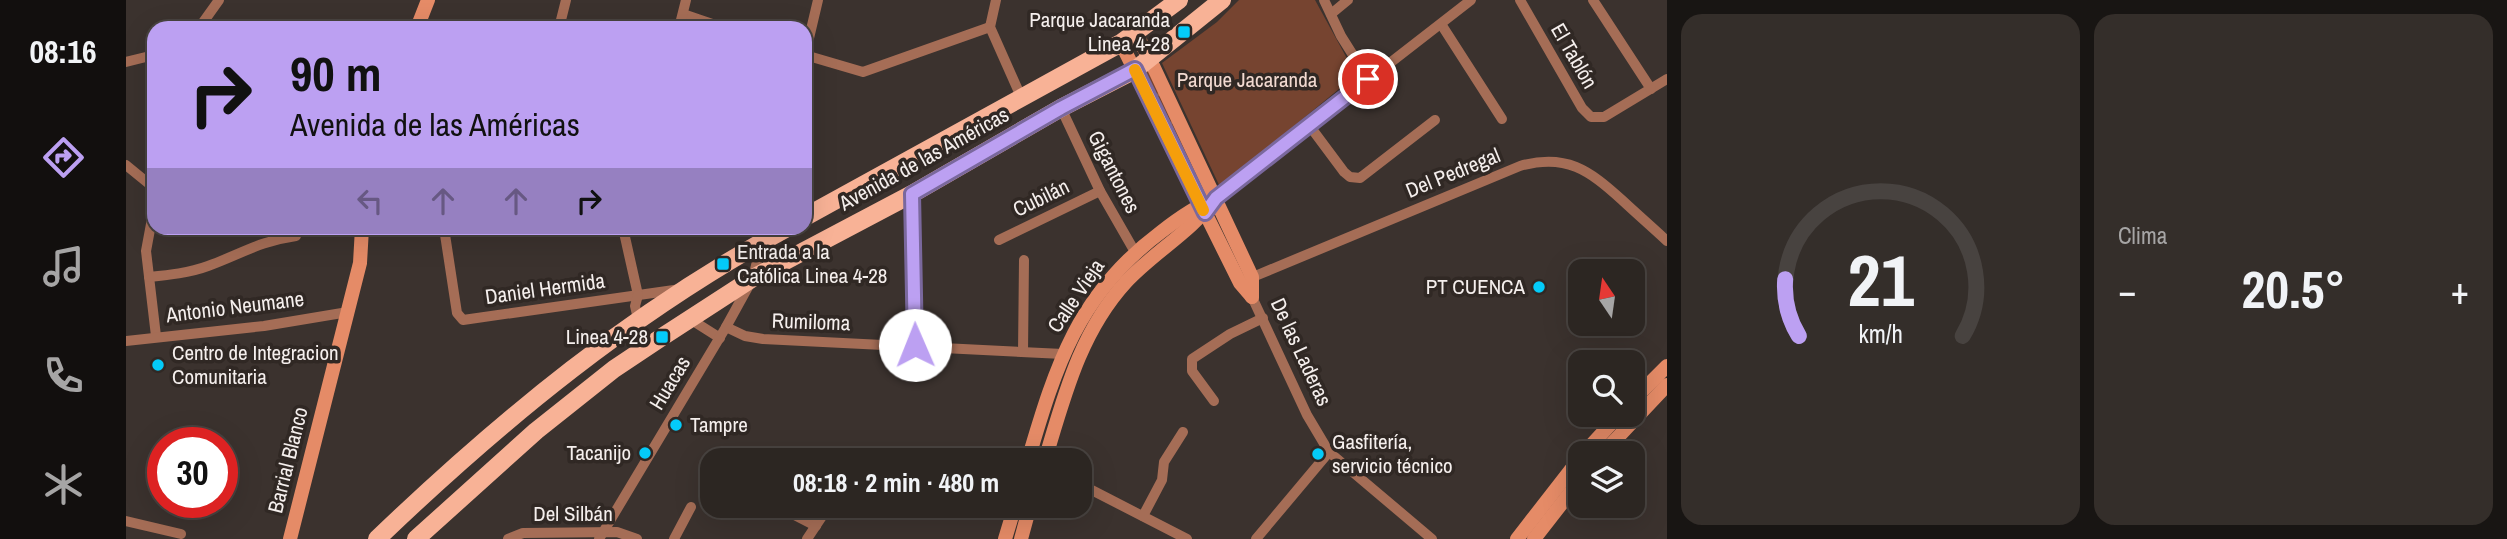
<!DOCTYPE html>
<html lang="es">
<head>
<meta charset="utf-8">
<style>
  body { margin:0; font-family:"Archivo Narrow",sans-serif; background:#342e2a; color:#f1f3f6; height:100vh; display:flex; flex-direction:column; font-size:26px; white-space:nowrap }
  * { box-sizing:border-box; margin:0 }
  p { font-size:23px; color:#a6a5a5 }
  .icon { flex:none; width:38px; height:38px; fill:none; stroke:currentColor; stroke-width:2; stroke-linecap:round; stroke-linejoin:round }
  .map { position:relative; flex:1; overflow:hidden }
  .sheet { display:flex; flex-direction:column; gap:14px; padding:14px; background:#181513; width:840px }
  .sheet>* { flex:none }
  .guide { position:absolute; left:21px; top:21px; width:665px; height:214px; border-radius:21px; box-shadow:0 7px 28px #0002,0 0 0 2px #484340; background:#bca0f2; color:#111; overflow:hidden }
  .needle { width:46px; rotate:347deg }
  .fabs { position:absolute; left:1442px; top:259px; display:grid; gap:14px }
  .fabs a { display:grid; place-items:center; width:77px; height:77px; border-radius:14px; background:#2c2622; box-shadow:0 7px 28px #0002,0 0 0 2px #484340; font-size:35px }
  .speed { position:absolute; left:21px; top:427px; display:flex; gap:14px; font-size:35px; font-weight:700; text-align:center }
  .speed>* { display:grid; place-content:center; width:91px; height:91px; border-radius:50%; background:#2c2622; box-shadow:0 7px 28px #0002,0 0 0 2px #484340; line-height:1 }
  .speed .limit { border:10px solid #d22; background:#fff; color:#111 }
  .pin { position:absolute; display:grid; place-items:center; width:60px; height:60px; color:#fff; margin:-30px; border:4px solid #fff; border-radius:50%; box-shadow:0 2px 7px #0007 }
  .me { position:absolute; width:77px; margin:-38px; rotate:359deg; stroke-linejoin:round; filter:drop-shadow(0 0 5px #0008) }
  .turn { display:flex; align-items:center; gap:24px; height:147px; padding:0 28px; font-size:32px }
  .turn .icon { width:91px; height:91px; stroke-width:2.5 }
  .turn b { display:block; font-size:49px; line-height:60px }
  .lanes { display:flex; align-items:center; height:66px; padding:0 28px; background:#0003; justify-content:center; gap:35px; direction:ltr }
  .lanes .off { opacity:.35 }
  .big { font-size:52px; font-weight:700; line-height:1.1 }
  .sheet .widget { flex:1; display:flex; flex-direction:column; justify-content:center; gap:10px; min-width:0; padding:0 24px; border-radius:21px; background:#342e2a }
  .sheet .dial { align-items:center; gap:0 }
  .dial svg { height:182px; overflow:visible; fill:none; stroke:#484340; stroke-width:7; stroke-linecap:round; text-anchor:middle }
  .dial text { fill:#f1f3f6; stroke:none }
  .heat { display:flex; justify-content:space-between; align-items:center; font-size:38px; direction:ltr }
  .sheet .tiles { flex:1; display:grid; gap:14px; grid-template-columns:repeat(2,1fr) }
  .trip { position:absolute; left:574px; top:448px; width:392px; height:70px; border-radius:21px; background:#2c2622; box-shadow:0 7px 28px #0002,0 0 0 2px #484340; font-weight:700; line-height:70px; text-align:center }
  main { display:flex; flex:1; min-height:0 }
  .menu { display:flex; flex-direction:column; width:126px; justify-content:space-around; align-items:center; background:#120f0e; color:#a6a5a5 }
  .menu .icon { width:49px; height:49px }
  .menu .selected { color:#bca0f2 }
  .menu b { font-size:32px; color:#f1f3f6 }
  .map>svg:first-child { display:block }
  .grass { fill:url(#grass-dots) }
  .park { fill:#764430 }
  .lines { fill:none; stroke-linecap:round; stroke-linejoin:round }
  .street { stroke:#a56d56; stroke-width:10 }
  .secondary { stroke:#e58b67; stroke-width:14 }
  .primary { stroke:#f8b296; stroke-width:18 }
  .route-casing { stroke:#7a689d; stroke-width:18 }
  .route { stroke:#bca0f2; stroke-width:12 }
  .slow { stroke:#f59e0b; stroke-width:12 }
  .poi-dot { fill:#04cbf9; stroke:#302824; stroke-width:2.5 }
  .labels { text-anchor:middle; stroke-width:7; stroke-linejoin:round; paint-order:stroke }
  .poi-label { font-size:21px; fill:#f5efed; stroke:#302824; text-anchor:end }
  .street-label { font-size:21px; fill:#f5efed; stroke:#302824 }
  .park-label { font-size:21px; fill:#f2dad1; stroke:#302824 }
</style>
</head>
<body>
<main>
<nav class="menu">
<b>08:16</b>
<svg class="icon selected" aria-label="directions" viewBox="0 0 24 24"><path d="M12 3l9 9-9 9-9-9zM9 14v-3h6M13 9l2 2-2 2"/></svg>
<svg class="icon" aria-label="music" viewBox="0 0 24 24"><path d="M9 18V5l10-2v13"/><circle cx="6" cy="18" r="3"/><circle cx="16" cy="16" r="3"/></svg>
<svg class="icon" aria-label="phone" viewBox="0 0 24 24"><path d="M5 4h4l2 5-3 2q2 4 5 5l2-3 5 2v4C11 20 4 13 5 4z"/></svg>
<svg class="icon" aria-label="climate" viewBox="0 0 24 24"><path d="M12 3v18M4 7l16 10M4 17L20 7"/></svg>
</nav>
<div class="map">
<svg width="1541" height="539" viewBox="0 0 1541 539">
  <defs>
    <pattern id="grass-dots" width="8" height="8" patternUnits="userSpaceOnUse" patternTransform="scale(1.75)"><rect width="8" height="8" fill="#764430"/><path d="M2 2h.1M6 6h.1" fill="none" stroke="#8a5f4e" stroke-width="1.8" stroke-linecap="round"/></pattern>
  </defs>
  <rect width="100%" height="100%" fill="#3b322e"/>
  <path class="grass" d="M1023 68 1085 193 1076 199 1014 73Z"/>
  <path class="park" d="M1113 0H1189L1230 75 1094 187 1036 63 1091 22Z"/>
  <g class="lines">
    <g class="street">
      <path d="M870 0 864 27 896 99"/>
      <path d="M1198 0 1215 36 1242 79"/>
      <path d="M1394 0 1456 108 1465 117H1478L1541 79"/>
      <path d="M1467 0 1525 89"/>
      <path d="M557 14 598 28"/>
      <path d="M1205 14 1222 0"/>
      <path d="M1315 24 1376 119"/>
      <path d="M73 28 93 0"/>
      <path d="M433 28 440 0"/>
      <path d="M553 28 560 0"/>
      <path d="M679 55 737 72 864 27"/>
      <path d="M679 55 692 0"/>
      <path d="M0 62 28 55"/>
      <path d="M935 108 974 191 1009 252"/>
      <path d="M1183 125 1218 172 1224 177 1234 178 1309 120"/>
      <path d="M0 165 28 188"/>
      <path d="M786 194 789 345"/>
      <path d="M1090 198 1345 0"/>
      <path d="M28 208 20 251 30 336"/>
      <path d="M318 228 331 313 337 320 555 289"/>
      <path d="M497 228 512 295"/>
      <path d="M873 240 974 191"/>
      <path d="M23 277C43 275 63 273 82 266 115 254 134 241 170 236"/>
      <path d="M1122 279 1394 166C1440 153 1463 170 1496 200 1511 214 1526 227 1541 241"/>
      <path d="M1126 297 1181 415 1203 452 1306 539"/>
      <path d="M512 319 509 306 512 295"/>
      <path d="M564 319 594 338"/>
      <path d="M600 327 619 336 637 339 937 354"/>
      <path d="M0 341 138 326 222 312"/>
      <path d="M897 352 898 260"/>
      <path d="M1088 401 1066 371V359L1104 334 1137 318"/>
      <path d="M954 484 1061 539"/>
      <path d="M651 506 690 526"/>
      <path d="M1017 516 1036 480 1038 462 1057 432"/>
      <path d="M0 521 55 534"/>
      <path d="M382 539 397 533 491 532 511 539"/>
      <path d="M473 539 600 327 627 278 639 228"/>
      <path d="M548 539 565 507"/>
      <path d="M681 539 703 506"/>
      <path d="M1130 539 1203 452"/>
    </g>
    <g class="secondary">
      <path d="M291 28 302 0"/>
      <path d="M1010 33 1028 68 1126 277V297"/>
      <path d="M995 43 1114 283 1126 297"/>
      <path d="M1507 400 1541 366"/>
      <path d="M1458 453 1493 415"/>
      <path d="M1477 453 1541 385"/>
      <path d="M902 460C930 365 952 294 1035 232 1053 218 1070 206 1090 198"/>
      <path d="M919 460C938 397 954 332 1000 282 1028 252 1065 232 1089 199"/>
      <path d="M164 539 234 263 236 228"/>
      <path d="M879 539 889 506"/>
      <path d="M895 539 904 506"/>
      <path d="M1391 539 1454 458"/>
      <path d="M1408 539 1454 480"/>
    </g>
    <g class="primary">
      <path d="M679 217 995 43 1053 0"/>
      <path d="M251 539C376 419 508 311 661 228"/>
      <path d="M290 539 410 431 488 369 536 337 627 278 786 194 935 108 1009 70 1096 0"/>
    </g>
  </g>
  <g class="lines">
    <g class="route-casing">
      <path id="route" d="M789 345 786 194 935 108 1009 69 1079 213 1090 198 1242 79"/>
    </g>
    <use href="#route" class="route"/>
    <path class="slow" d="M1009 70 1077 210"/>
  </g>
  <g class="poi-dot">
    <rect x="1051" y="25" width="14" height="14" rx="3.5"/>
    <rect x="590" y="257" width="14" height="14" rx="3.5"/>
    <circle cx="1413" cy="287" r="7"/>
    <rect x="529" y="330" width="14" height="14" rx="3.5"/>
    <circle cx="32" cy="365" r="7"/>
    <circle cx="550" cy="425" r="7"/>
    <circle cx="519" cy="453" r="7"/>
    <circle cx="1192" cy="454" r="7"/>
  </g>
  <g class="labels">
    <g class="poi-label">
      <text x="1044" y="27">Parque Jacaranda<tspan x="1044" dy="24">Linea 4-28</tspan></text>
      <text x="611" y="259" text-anchor="start">Entrada a la<tspan x="611" dy="24">Católica Linea 4-28</tspan></text>
      <text x="1399" y="294">PT CUENCA</text>
      <text x="522" y="344">Linea 4-28</text>
      <text x="46" y="360" text-anchor="start">Centro de Integracion<tspan x="46" dy="24">Comunitaria</tspan></text>
      <text x="564" y="432" text-anchor="start">Tampre</text>
      <text x="1206" y="449" text-anchor="start">Gasfitería,<tspan x="1206" dy="24">servicio técnico</tspan></text>
      <text x="505" y="460">Tacanijo</text>
    </g>
    <g class="street-label">
      <text transform="translate(1448 56) rotate(60)" y="7">El Tablón</text>
      <text transform="translate(798 159) rotate(-29)" y="7">Avenida de las Américas</text>
      <text transform="translate(988 172) rotate(63)" y="7">Gigantones</text>
      <text transform="translate(1327 173) rotate(-22)" y="7">Del Pedregal</text>
      <text transform="translate(915 198) rotate(-26)" y="7">Cubilán</text>
      <text transform="translate(419 289) rotate(-8)" y="7">Daniel Hermida</text>
      <text transform="translate(950 296) rotate(-56)" y="7">Calle Vieja</text>
      <text transform="translate(109 307) rotate(-7)" y="7">Antonio Neumane</text>
      <text transform="translate(685 322) rotate(2)" y="7">Rumiloma</text>
      <text transform="translate(1175 352) rotate(65)" y="7">De las Laderas</text>
      <text transform="translate(544 383) rotate(-59)" y="7">Huacas</text>
      <text transform="translate(162 460) rotate(-76)" y="7">Barrial Blanco</text>
      <text x="447" y="521">Del Silbán</text>
    </g>
    <g class="park-label">
      <text x="1121" y="87">Parque Jacaranda</text>
    </g>
  </g>
</svg>
<div class="fabs">
<a><svg class="needle" viewBox="-14 -14 28 28"><path d="M0-13l5 13h-10z" fill="#e53935"/><path d="M0 13l5-13h-10z" fill="#a6a5a5"/></svg></a>
<a><svg class="icon" aria-label="search" viewBox="0 0 24 24"><circle cx="10" cy="10" r="6"/><path d="M15 15l6 6"/></svg></a>
<a><svg class="icon" aria-label="layers" viewBox="0 0 24 24"><path d="M12 4l9 5-9 5-9-5zM3 14l9 5 9-5"/></svg></a>
</div>
<div class="speed"><div class="limit">30</div></div>
<div class="pin" style="left:1242px;top:79px;background:#d93025"><svg class="icon" aria-label="arrive" viewBox="0 0 24 24"><path d="M6 21V4h12l-3 4 3 4H6"/></svg></div>
<svg class="me" style="left:789px;top:345px" viewBox="-20 -20 40 40"><circle r="19" fill="#fff"/><path d="M0-13L10 11 0 6-10 11z" fill="#bca0f2"/></svg>
<div class="trip">08:18 · 2 min · 480 m</div>
<div class="guide">
<div class="turn"><svg class="icon" aria-label="right" viewBox="0 0 24 24"><path d="M7 20v-9h11M14 6l5 5-5 5"/></svg><div><b>90 m</b>Avenida de las Américas</div></div>
<div class="lanes"><svg class="icon off" aria-label="left" viewBox="0 0 24 24"><path d="M17 20v-9H6M10 6l-5 5 5 5"/></svg><svg class="icon off" aria-label="ahead" viewBox="0 0 24 24"><path d="M12 20V5M6 11l6-6 6 6"/></svg><svg class="icon off" aria-label="ahead" viewBox="0 0 24 24"><path d="M12 20V5M6 11l6-6 6 6"/></svg><svg class="icon" aria-label="right" viewBox="0 0 24 24"><path d="M7 20v-9h11M14 6l5 5-5 5"/></svg></div>
</div>
</div>
<section class="sheet">
<div class="tiles">
<div class="widget dial"><svg viewBox="0 0 100 80">
<path d="M14 69A42 42 0 1 1 86 69"/>
<path d="M14 69A42 42 0 0 1 8 44" stroke="#bca0f2"/>
<text x="50" y="56" font-size="32" font-weight="700">21</text>
<text x="50" y="72" font-size="11">km/h</text>
</svg></div>
<div class="widget"><p>Clima</p>
<div class="heat"><a>−</a><b class="big">20.5°</b><a>+</a></div>
</div>
</div>
</section>
</main>
</body>
</html>
